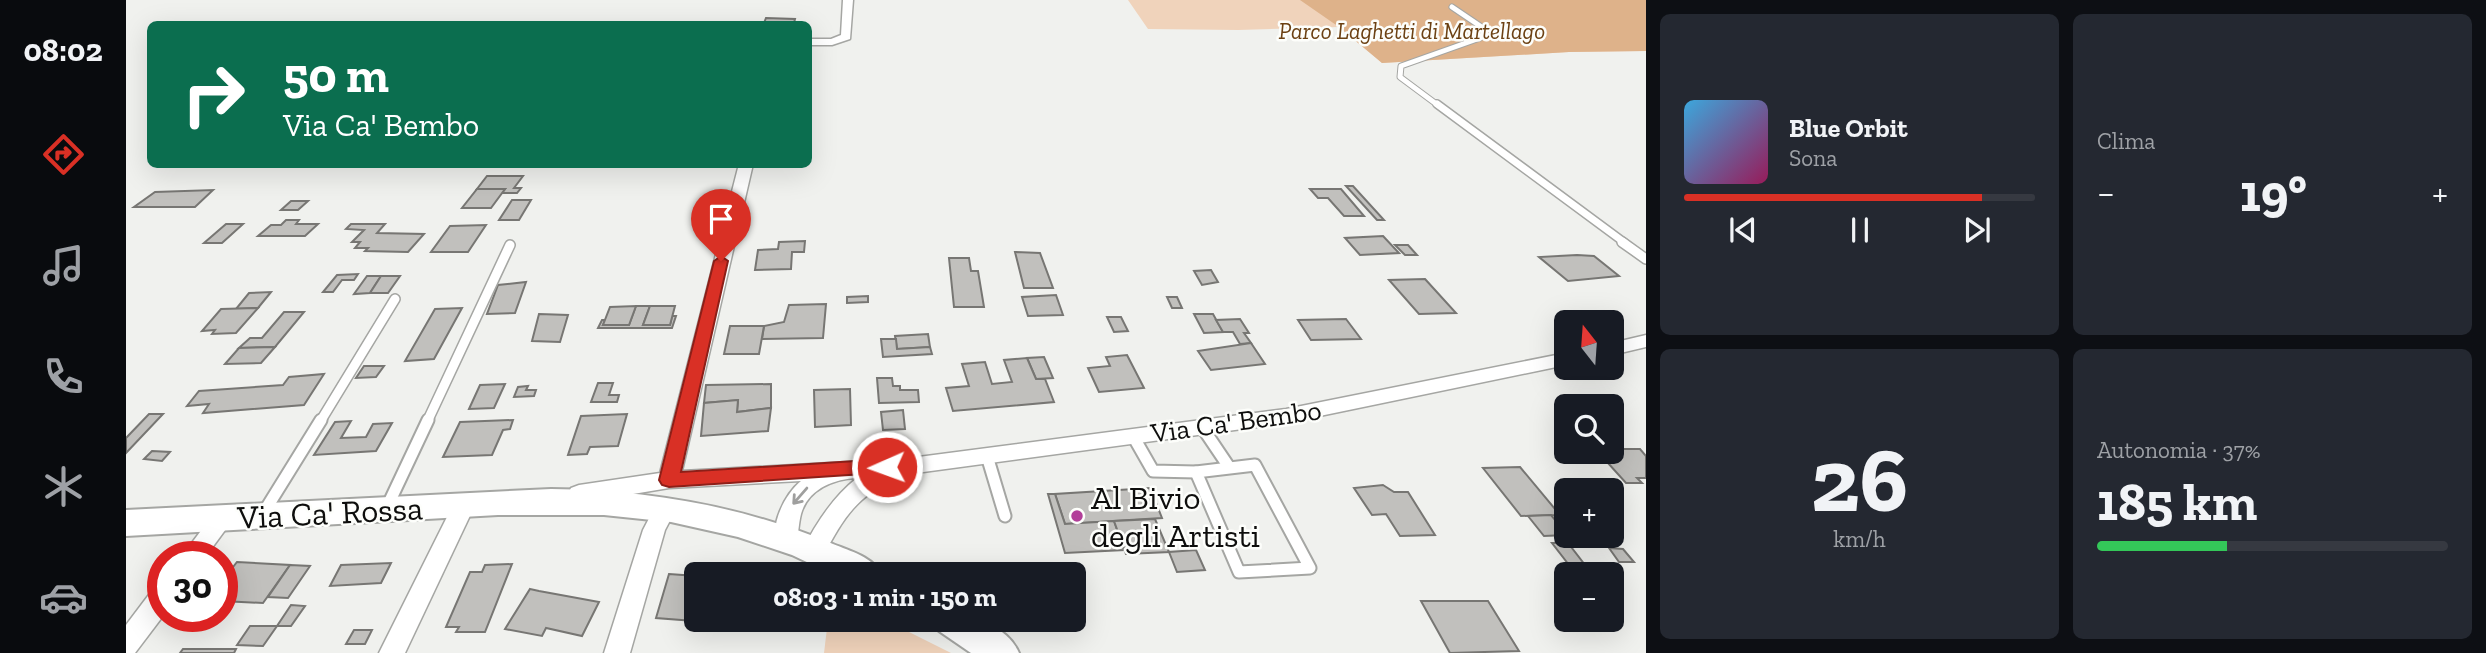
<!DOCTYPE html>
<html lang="it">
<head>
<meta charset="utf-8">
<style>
  body { margin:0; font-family:"Zilla Slab",serif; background:#242831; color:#f1f3f6; height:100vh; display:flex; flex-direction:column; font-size:26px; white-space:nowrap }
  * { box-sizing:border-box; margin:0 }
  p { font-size:23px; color:#9ea1a6 }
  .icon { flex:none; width:38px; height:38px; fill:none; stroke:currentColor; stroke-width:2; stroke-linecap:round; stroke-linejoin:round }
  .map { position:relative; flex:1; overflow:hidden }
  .sheet { display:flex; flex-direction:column; gap:14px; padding:14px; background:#0d0f14; width:840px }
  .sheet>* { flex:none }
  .top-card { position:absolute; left:21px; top:21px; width:665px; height:147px; border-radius:10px; box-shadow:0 7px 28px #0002; background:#0b6e4f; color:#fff; overflow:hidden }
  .needle { width:46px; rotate:343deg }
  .buttons { position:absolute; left:1428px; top:310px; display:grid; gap:14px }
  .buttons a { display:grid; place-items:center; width:70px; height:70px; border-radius:10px; background:#171b24; box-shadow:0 7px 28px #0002; font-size:35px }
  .speed { position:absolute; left:21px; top:541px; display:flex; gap:14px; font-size:35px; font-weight:700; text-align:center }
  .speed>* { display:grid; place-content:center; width:91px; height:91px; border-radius:50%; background:#171b24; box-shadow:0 7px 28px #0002; line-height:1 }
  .speed .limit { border:10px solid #d22; background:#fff; color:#111 }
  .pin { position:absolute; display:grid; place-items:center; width:60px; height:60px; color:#fff; margin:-72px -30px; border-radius:50% 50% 50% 0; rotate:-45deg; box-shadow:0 0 7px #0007 }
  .pin .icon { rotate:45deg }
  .me { position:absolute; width:77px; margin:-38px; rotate:268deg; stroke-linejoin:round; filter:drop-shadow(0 0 5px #0008) }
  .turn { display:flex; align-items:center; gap:24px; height:147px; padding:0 21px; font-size:32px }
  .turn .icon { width:91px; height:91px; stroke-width:2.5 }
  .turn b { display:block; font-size:49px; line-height:60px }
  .big { font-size:52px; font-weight:800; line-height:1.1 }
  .sheet .tile { flex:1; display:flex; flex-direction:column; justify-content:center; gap:10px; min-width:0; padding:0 24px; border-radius:10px; background:#242831 }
  .sheet .dial { align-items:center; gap:0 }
  .dial b { font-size:91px; line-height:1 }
  .song { display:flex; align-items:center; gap:21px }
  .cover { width:84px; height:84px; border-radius:10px; background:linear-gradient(135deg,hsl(200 70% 55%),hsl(330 70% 35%)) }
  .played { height:7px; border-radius:4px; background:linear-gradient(90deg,#d93025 85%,#363941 85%) }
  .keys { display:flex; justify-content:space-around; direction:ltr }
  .heat { display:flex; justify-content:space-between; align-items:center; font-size:38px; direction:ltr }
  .charge { height:10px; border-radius:5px; background:linear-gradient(90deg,#34c759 37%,#363941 0) }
  .sheet .tiles { flex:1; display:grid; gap:14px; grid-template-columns:repeat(2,1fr) }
  .trip { position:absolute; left:558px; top:562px; width:402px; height:70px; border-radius:10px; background:#171b24; box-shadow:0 7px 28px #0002; font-weight:800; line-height:70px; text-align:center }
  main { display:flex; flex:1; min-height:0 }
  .tab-bar { display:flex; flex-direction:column; width:126px; justify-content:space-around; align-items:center; background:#090b0e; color:#9ea1a6 }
  .tab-bar .icon { width:49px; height:49px }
  .tab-bar .selected { color:#d93025 }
  .tab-bar b { font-size:32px; color:#f1f3f6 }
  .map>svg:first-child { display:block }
  .green { fill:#f0d3bb }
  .forest { fill:#deb28a }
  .building { fill:#c1c0bd; stroke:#777673; stroke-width:2 }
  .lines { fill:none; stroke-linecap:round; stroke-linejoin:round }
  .lane-far3-casing { stroke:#a5a6a3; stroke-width:7 }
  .lane-far2-casing { stroke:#a5a6a3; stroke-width:10 }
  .lane-far1-casing { stroke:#a5a6a3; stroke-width:12 }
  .lane-casing { stroke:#a5a6a3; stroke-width:15 }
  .street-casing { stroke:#a5a6a3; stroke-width:3 }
  .secondary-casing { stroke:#a5a6a3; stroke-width:4 }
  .lane-far3 { stroke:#fff; stroke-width:5 }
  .lane-far2 { stroke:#fff; stroke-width:7 }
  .lane-far1 { stroke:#fff; stroke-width:9 }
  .lane { stroke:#fff; stroke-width:11 }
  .street { fill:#fff; fill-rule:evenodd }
  .secondary { fill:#fff; fill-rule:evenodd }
  .oneway { stroke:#9f9f9e }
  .route { fill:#d93025; stroke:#8d1f18; stroke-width:2 }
  .poi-dot { fill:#b23f99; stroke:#fdfefb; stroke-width:2.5 }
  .labels { text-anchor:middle; stroke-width:5; stroke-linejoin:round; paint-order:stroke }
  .far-park-label { font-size:23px; font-style:italic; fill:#6c4113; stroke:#fdfefb }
  .street-label { font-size:28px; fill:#0e0e0d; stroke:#fdfefb }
  .near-poi-label { font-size:33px; fill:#0e0e0d; stroke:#fdfefb; text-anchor:start }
  .near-street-label { font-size:33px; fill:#0e0e0d; stroke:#fdfefb }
</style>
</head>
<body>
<main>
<nav class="tab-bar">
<b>08:02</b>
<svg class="icon selected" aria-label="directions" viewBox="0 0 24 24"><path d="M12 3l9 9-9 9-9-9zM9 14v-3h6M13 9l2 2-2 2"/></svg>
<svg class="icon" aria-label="music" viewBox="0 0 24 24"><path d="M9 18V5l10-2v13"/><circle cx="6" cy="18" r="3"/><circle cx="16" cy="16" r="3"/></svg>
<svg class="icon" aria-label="phone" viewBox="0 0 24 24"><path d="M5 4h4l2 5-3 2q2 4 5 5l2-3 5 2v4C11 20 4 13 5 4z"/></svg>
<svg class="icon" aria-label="climate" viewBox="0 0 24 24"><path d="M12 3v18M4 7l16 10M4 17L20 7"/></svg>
<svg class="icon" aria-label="car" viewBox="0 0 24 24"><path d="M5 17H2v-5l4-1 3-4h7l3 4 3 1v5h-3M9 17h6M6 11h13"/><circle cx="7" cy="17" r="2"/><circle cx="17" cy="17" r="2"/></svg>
</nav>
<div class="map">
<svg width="1520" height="653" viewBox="0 0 1520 653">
  <rect width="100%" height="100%" fill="#f0f1ee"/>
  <g class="green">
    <path d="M1002 0H1520V51L1443 52 1256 63 1213 27 1112 30 1022 29Z"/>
    <path d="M702 620H759L825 653H698Z"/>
  </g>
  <path class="forest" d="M1174 0H1520V51L1443 52 1256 63 1213 27Z"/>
  <g class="building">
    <path d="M640 18 669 19 668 23H638Z"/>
    <path d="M361 176H397L388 188H395L391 193H376L379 189H351Z"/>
    <path d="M1220 186H1227L1258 220H1251Z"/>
    <path d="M351 189H379L365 208H336Z"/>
    <path d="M1184 189H1215L1238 216H1218L1202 198H1192Z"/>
    <path d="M87 190 69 207H8L29 192Z"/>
    <path d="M386 200H405L393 220H373Z"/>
    <path d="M165 201H182L172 210H155Z"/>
    <path d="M160 220H173L170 224H192L179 236H132L145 225H155Z"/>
    <path d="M100 224H117L96 243H78Z"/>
    <path d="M225 224H259L251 233 298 234 282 252 239 251 242 248H229L234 242H226L238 230 220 229Z"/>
    <path d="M360 225 342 252H305L324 226Z"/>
    <path d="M1257 236 1273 253 1234 255 1219 238Z"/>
    <path d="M679 241 678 252H666L665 269 629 270 632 250 652 249 653 242Z"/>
    <path d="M1269 245H1282L1291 255H1279Z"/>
    <path d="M889 252 914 253 927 288H898Z"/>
    <path d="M1451 255 1468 256 1493 276 1442 281 1413 257Z"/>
    <path d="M823 258H843L845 271H852L858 307H828Z"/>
    <path d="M1085 270 1092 282 1076 285 1068 271Z"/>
    <path d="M232 274 228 280H216L207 292H197L211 275Z"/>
    <path d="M241 276H255L244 293 228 294Z"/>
    <path d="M255 276H274L262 293H244Z"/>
    <path d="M1299 279 1330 313 1293 314 1263 280Z"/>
    <path d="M400 282 389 313 361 314 372 285Z"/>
    <path d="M145 292 132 308 110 309 123 293Z"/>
    <path d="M930 295 937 315 902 316 896 297Z"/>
    <path d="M742 296V302L721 303V297Z"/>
    <path d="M1041 297H1051L1056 308H1046Z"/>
    <path d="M700 304 697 338 636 339 638 326 658 322 663 305Z"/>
    <path d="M510 306H524L517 325H544L546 316H550L546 328H472L476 320H479L477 325H503Z"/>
    <path d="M510 306 503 325H477L484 307Z"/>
    <path d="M524 306H549L544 325H517Z"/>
    <path d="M132 308 110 333 86 334 89 330 76 331 95 309Z"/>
    <path d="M336 308 308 359 279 361 309 309Z"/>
    <path d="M158 312H178L149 347 113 348 124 338H136Z"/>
    <path d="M413 314 442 315 434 342 406 341Z"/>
    <path d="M1068 314H1087L1097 332 1078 333Z"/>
    <path d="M981 317H995L1002 331 988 332Z"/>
    <path d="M1114 319 1123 333H1118L1125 343 1114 344 1107 332H1097L1090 320Z"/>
    <path d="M1220 319 1235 339 1185 340 1172 320Z"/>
    <path d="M604 326H638L633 354H598Z"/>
    <path d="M802 334 804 347 771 349 769 336Z"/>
    <path d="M755 339H770L771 349 804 347 806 354 757 357Z"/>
    <path d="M1125 343 1139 364 1085 370 1072 351Z"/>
    <path d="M149 347 135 363 99 364 113 348Z"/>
    <path d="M1001 355 1018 388 973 392 962 368 984 366 980 357Z"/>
    <path d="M918 357 927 378 910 379 901 358Z"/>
    <path d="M901 358 910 379H919L928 402 827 411 820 388 843 386 836 364 859 362 866 384 886 382 878 360Z"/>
    <path d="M238 366H258L250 377 230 378Z"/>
    <path d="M198 374 178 405 77 413 83 404 61 406 73 391 157 385 163 377Z"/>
    <path d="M751 378H766L767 386H774V390H792L793 402 753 403Z"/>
    <path d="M472 383H487L483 395H493L491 402H465Z"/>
    <path d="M379 384 368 408 343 409 354 385Z"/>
    <path d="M645 384V408L611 412 612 400 578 403 580 385Z"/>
    <path d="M402 386 400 390H410L408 396 388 397 392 387Z"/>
    <path d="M724 389 725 425 689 427 688 390Z"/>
    <path d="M612 400 611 412 645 408 642 431 575 436 578 403Z"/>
    <path d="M777 410 779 429 757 430 755 412Z"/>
    <path d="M23 414H37L0 453V438Z"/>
    <path d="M501 414 492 446 464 447 461 454 442 455 455 416Z"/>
    <path d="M387 420 384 429 377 430 366 455 317 457 334 422Z"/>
    <path d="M225 421 215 438 240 437 247 424 266 423 250 451 188 455 209 422Z"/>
    <path d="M1486 449H1514L1520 456V478H1511L1516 483H1500L1472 452H1486Z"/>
    <path d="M26 451 44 452 36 461 18 459Z"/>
    <path d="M1394 467 1434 515 1395 516 1357 468Z"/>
    <path d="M1257 485 1268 492H1282L1309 535 1274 536 1260 514 1246 515 1228 488Z"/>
    <path d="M1024 488 1036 518 939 524 929 494Z"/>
    <path d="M922 494H929L939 524 988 521 998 550 939 553Z"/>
    <path d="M1425 515 1440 533V535L1418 536 1402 516Z"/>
    <path d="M1029 519 1043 552 1000 554 988 521Z"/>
    <path d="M1426 543H1442L1466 574H1450Z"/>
    <path d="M1483 548 1497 549 1508 562H1493Z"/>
    <path d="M1070 550 1079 570 1051 572 1043 552Z"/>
    <path d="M111 562 164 565 137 603 96 601V581Z"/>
    <path d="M265 563 255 583 204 586 215 565Z"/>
    <path d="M386 564 359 632H330L333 627H320L344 572H356L359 565Z"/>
    <path d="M164 565 184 566 162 598 142 597Z"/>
    <path d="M543 574 570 576V620H582L581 622 530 618Z"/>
    <path d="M404 589 413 591 473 602 456 636 420 628 416 636 379 629Z"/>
    <path d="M1295 601H1362L1393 651 1324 653Z"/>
    <path d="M165 605 179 606 165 626H151Z"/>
    <path d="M124 626H151L137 646 111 645Z"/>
    <path d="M228 630H246L239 644H220Z"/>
    <path d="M57 649H110L108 653H54Z"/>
  </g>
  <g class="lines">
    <g class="lane-far3-casing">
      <path id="lane-far3" d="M1313 106 1274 77 1275 66 1354 38 1360 30 1326 7"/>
    </g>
    <g class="lane-far2-casing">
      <path id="lane-far2" d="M1311 104 1499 243"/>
    </g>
    <g class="lane-far1-casing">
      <g id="lane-far1">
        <path d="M1496 242 1520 259"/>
        <path d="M194 422 269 299"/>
        <path d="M301 422 384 245"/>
      </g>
    </g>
    <g class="lane-casing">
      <g id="lane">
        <path d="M1076 427 1103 467"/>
        <path d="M1007 436 1027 471 1070 472"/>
        <path d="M861 456 879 516"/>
        <path d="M1129 465 1184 568 1113 572 1070 472Z"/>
        <path d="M261 507 302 420"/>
        <path d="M138 512 195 420"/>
      </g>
    </g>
    <g class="street-casing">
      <g id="street">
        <path d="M717 0H727L724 39 706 45H682V39H705L715 35Z"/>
        <path d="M613 164H627L556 471 777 459 1160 409 1440 353V365L1160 423 775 475C730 497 719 515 696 558L688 561 680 558 676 551C690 523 707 497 731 478 708 479 682 489 675 514 672 525 673 537 668 547L660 550 652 547C642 527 659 494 675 481L543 488 453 503 445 500 442 494 445 488 453 485 534 473Z"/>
        <path d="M1520 335V347L1486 355V343Z"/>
        <path d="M338 496 346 499 349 505 279 653H253L330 499Z"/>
        <path d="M539 500 547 503 550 509 539 530 504 653H478L517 530 531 503Z"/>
        <path d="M97 509 105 512 108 518 80 556H56L89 512Z"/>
        <path d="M37 585V616L9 653H0V625L28 588Z"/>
      </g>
    </g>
    <g class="secondary-casing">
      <g id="secondary">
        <path d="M425 489C523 490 616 506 707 544 724 551 747 557 755 574H706L666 555 612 537 545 522 478 515H372L0 536V510Z"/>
        <path d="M807 620C839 617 878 620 893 653H845L813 631Z"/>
      </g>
    </g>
    <use href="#lane-far3" class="lane-far3"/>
    <use href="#lane-far2" class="lane-far2"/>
    <use href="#lane-far1" class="lane-far1"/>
    <use href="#lane" class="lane"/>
    <use href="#street" class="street"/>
    <use href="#secondary" class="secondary"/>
  </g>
  <defs><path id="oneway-shaft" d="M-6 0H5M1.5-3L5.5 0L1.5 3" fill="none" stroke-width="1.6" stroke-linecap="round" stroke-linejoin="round" transform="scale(1.75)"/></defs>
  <use class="oneway" href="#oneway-shaft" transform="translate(674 496) rotate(131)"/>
  <path class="route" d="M595 256 602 261 555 472 761 459 768 461 771 467 768 472 543 487 536 485 533 480 588 261Z"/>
  <circle class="poi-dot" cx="951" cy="516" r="7"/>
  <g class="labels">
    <g class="far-park-label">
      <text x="1286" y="39">Parco Laghetti di Martellago</text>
    </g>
    <g class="street-label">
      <text transform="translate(1110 421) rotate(-8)" y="10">Via Ca' Bembo</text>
    </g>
    <g class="near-poi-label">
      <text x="965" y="509">Al Bivio<tspan x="965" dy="38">degli Artisti</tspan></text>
    </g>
    <g class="near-street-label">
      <text transform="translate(204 512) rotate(-3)" y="12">Via Ca' Rossa</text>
    </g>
  </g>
</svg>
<div class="buttons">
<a><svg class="needle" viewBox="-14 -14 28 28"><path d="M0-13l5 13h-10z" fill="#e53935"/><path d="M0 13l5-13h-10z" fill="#9ea1a6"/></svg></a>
<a><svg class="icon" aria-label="search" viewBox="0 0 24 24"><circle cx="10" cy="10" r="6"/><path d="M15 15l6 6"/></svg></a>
<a>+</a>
<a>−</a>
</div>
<div class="speed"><div class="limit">30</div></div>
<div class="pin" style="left:595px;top:261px;background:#d93025"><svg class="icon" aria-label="arrive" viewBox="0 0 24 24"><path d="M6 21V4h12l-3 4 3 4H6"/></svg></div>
<svg class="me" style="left:761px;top:467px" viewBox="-20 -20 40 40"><circle r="17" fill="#d93025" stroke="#fff" stroke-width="3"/><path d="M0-11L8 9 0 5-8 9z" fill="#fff"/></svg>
<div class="trip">08:03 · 1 min · 150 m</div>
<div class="top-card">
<div class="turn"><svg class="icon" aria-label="right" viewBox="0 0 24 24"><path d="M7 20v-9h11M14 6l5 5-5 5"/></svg><div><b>50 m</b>Via Ca' Bembo</div></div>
</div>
</div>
<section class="sheet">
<div class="tiles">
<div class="tile">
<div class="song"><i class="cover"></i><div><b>Blue Orbit</b><p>Sona</p></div></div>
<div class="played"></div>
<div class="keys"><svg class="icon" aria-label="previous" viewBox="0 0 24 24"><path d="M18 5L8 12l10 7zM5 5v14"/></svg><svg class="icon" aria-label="pause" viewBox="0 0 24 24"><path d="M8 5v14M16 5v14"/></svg><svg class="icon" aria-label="next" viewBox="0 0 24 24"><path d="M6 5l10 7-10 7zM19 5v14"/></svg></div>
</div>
<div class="tile"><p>Clima</p>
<div class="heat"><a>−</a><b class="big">19°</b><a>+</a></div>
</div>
<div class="tile dial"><b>26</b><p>km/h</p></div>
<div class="tile"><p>Autonomia · 37%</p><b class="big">185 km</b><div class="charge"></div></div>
</div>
</section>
</main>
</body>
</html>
